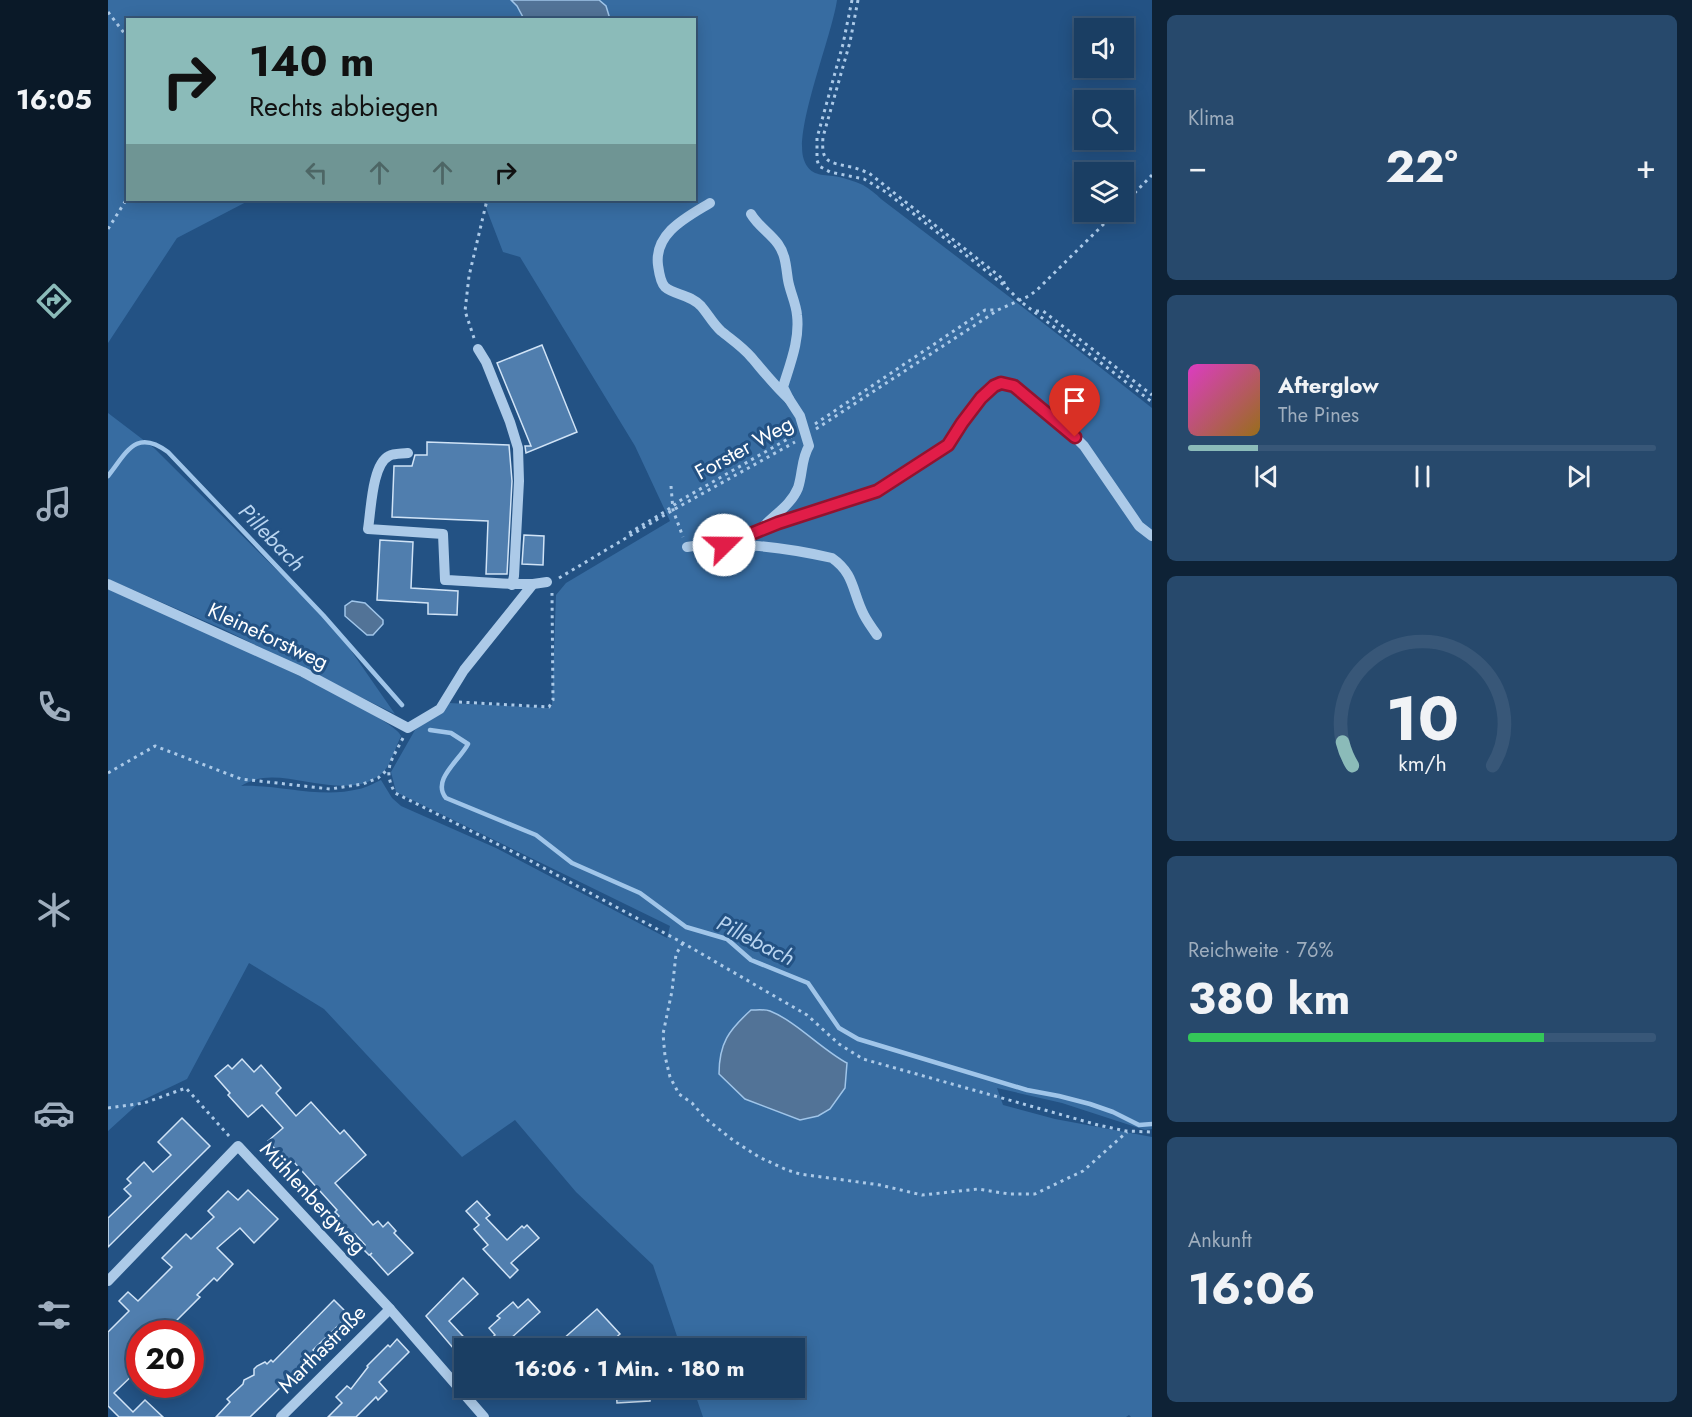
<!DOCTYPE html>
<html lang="de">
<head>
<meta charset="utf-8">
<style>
  body { margin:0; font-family:Jost,sans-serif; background:#27496c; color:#f1f3f6; height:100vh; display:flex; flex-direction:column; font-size:22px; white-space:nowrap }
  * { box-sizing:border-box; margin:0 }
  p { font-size:20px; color:#9faebe }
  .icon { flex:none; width:33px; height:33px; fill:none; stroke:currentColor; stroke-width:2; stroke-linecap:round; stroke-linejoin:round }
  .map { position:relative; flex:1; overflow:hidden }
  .sheet { display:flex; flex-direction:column; gap:15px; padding:15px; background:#0e2236; width:540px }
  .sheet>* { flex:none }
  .banner { position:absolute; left:18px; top:18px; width:570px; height:183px; border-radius:0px; box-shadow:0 3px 15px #0003,0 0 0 2px #385778; background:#8bbbb9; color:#111; overflow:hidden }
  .buttons { position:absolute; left:966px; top:18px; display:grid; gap:12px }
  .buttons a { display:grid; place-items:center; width:60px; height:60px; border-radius:0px; background:#1a3e63; box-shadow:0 3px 15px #0003,0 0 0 2px #385778; font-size:30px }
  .speed { position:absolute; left:18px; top:1320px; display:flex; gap:12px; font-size:30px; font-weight:700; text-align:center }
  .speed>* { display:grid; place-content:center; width:78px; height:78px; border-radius:50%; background:#1a3e63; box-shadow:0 3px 15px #0003,0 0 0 2px #385778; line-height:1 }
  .speed .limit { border:9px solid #d22; background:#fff; color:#111 }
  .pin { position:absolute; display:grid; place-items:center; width:51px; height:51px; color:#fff; margin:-62px -26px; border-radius:50% 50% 50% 0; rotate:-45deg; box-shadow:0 0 6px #0007 }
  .pin .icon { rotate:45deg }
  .me { position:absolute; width:66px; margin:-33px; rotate:68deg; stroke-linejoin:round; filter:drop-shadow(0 0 4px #0008) }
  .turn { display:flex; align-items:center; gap:21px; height:126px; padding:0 24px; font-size:27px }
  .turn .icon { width:78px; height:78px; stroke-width:2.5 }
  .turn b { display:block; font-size:42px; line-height:51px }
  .lanes { display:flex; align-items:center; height:57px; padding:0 24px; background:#0003; justify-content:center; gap:30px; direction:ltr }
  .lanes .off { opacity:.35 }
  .big { font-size:45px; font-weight:700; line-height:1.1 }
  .sheet .widget { flex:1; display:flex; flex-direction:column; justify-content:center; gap:9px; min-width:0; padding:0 21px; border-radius:9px; background:#27496c }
  .sheet .dial { align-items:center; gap:0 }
  .dial svg { height:156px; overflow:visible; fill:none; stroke:#385778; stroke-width:7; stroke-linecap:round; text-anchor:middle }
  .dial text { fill:#f1f3f6; stroke:none }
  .song { display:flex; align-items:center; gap:18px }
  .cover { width:72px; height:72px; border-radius:9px; background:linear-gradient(135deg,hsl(310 70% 55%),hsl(40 70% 35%)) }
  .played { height:6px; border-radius:3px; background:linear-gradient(90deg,#8bbbb9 15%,#385778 15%) }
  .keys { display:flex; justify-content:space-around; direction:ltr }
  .heat { display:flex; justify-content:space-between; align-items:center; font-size:33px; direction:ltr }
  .charge { height:9px; border-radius:4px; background:linear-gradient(90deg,#34c759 76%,#385778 0) }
  .trip { position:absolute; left:346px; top:1338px; width:351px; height:60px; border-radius:0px; background:#1a3e63; box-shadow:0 3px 15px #0003,0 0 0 2px #385778; font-weight:700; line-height:60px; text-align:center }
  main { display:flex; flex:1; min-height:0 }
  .dock { display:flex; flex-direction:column; width:108px; justify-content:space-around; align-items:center; background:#0a1928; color:#9faebe }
  .dock .icon { width:42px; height:42px }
  .dock .current { color:#8bbbb9 }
  .dock b { font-size:27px; color:#f1f3f6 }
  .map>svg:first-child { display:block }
  .green { fill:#376ca1; fill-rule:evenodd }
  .water { fill:#527397; stroke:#a0c5e9; stroke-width:1.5 }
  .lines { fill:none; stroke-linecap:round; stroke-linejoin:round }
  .stream { stroke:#a0c5e9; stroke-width:4.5 }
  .building { fill:#507eae; stroke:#d0e3f6; stroke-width:1.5 }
  .path { stroke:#accae8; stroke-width:3; stroke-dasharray:3 4.5; stroke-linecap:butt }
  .minor { stroke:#accae8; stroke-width:10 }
  .route-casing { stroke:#92132f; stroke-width:15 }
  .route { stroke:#e11d48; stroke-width:10 }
  .labels { text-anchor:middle; stroke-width:6; stroke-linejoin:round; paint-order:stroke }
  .street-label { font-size:21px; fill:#fff; stroke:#235284 }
  .water-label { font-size:22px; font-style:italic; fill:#b8d4f0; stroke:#235284 }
</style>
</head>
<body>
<main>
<nav class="dock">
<b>16:05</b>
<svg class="icon current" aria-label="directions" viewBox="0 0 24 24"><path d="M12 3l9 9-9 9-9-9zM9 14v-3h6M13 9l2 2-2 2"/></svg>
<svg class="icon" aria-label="music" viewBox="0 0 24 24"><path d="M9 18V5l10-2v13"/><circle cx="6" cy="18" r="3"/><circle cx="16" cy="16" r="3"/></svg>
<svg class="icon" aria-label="phone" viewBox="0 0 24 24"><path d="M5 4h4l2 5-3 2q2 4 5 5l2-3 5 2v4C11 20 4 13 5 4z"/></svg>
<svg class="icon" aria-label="climate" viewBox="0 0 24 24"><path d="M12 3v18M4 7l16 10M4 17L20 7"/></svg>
<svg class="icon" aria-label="car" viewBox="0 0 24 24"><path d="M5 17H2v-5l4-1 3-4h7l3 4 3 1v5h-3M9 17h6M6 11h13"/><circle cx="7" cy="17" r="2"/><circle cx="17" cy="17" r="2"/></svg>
<svg class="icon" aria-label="filters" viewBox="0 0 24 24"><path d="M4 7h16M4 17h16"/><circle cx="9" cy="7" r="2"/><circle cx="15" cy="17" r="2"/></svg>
</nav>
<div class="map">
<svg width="1044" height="1417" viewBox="0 0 1044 1417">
  <rect width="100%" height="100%" fill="#235284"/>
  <g class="green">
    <path d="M0 0H729C724 36 685 132 696 160 701 174 711 175 725 176 734 177 746 181 755 185 762 189 768 194 773 199 864 268 954 337 1044 408V1129L1037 1130 954 1103 889 1088 895 1105 947 1119 1044 1137V1417H1023L1021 1415 1018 1417H595L585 1388H687V1348H573L545 1265 468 1192 407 1120 354 1157 216 1009 141 963 79 1079 33 1101 0 1131V589C38 605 285 713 293 736 288 746 284 761 277 770 248 803 190 773 155 778 147 779 138 783 133 786 171 784 212 799 251 789 258 788 266 783 273 780L284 798 293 806 388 848 559 938 562 926 288 792 283 772 307 730 341 703 440 708 444 706 448 595 458 583 562 521 527 446 412 257 395 252 375 200H586V20H20V200H142L69 238 0 343ZM661 1011 692 1030 726 1056 739 1062 737 1088 692 1120 637 1099Z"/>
    <path d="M0 413 46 448 228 629 287 714 115 629 0 579Z"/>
  </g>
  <g class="water">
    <path d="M403 0H491L498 6 502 19H416L409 6Z"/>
    <path d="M244 601 257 603 275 620V624L265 635H259L237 616V606Z"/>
    <path d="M643 1010C649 1010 657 1009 662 1011 689 1022 713 1049 739 1063L737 1088 722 1109 710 1116 692 1120 637 1099 611 1074C611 1043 621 1030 643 1010Z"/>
  </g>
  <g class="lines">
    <g class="stream">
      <path d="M0 476C19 452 28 428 60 452L215 615 294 705"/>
      <path d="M322 730 343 733 360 744C352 760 323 780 338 798L428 835 464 863 532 893 578 927 619 939 643 960 700 983 731 1028 750 1039 919 1090 951 1096 982 1104 1005 1112 1031 1125 1044 1124"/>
    </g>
  </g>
  <g class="building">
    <path d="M434 345 469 432 418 453 417 446H423L389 363Z"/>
    <path d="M319 442 401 445 404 481 399 574H378L380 521 284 517 286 466H304L307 455H319Z"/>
    <path d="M416 535 436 536 435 565 414 564Z"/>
    <path d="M272 540 305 542 303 588 350 591 349 615 320 614V603L269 600Z"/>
    <path d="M134 1059 146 1072 153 1065 173 1088 168 1093 188 1116 203 1102 232 1134 236 1130 258 1155 227 1183 265 1225 270 1221 275 1227 280 1222 288 1231 286 1233 305 1253 280 1275 262 1255 264 1253 261 1255 254 1248 257 1245 247 1234 245 1235 229 1218 231 1216 227 1212 229 1210 185 1161 181 1165 160 1141 175 1128 154 1105 140 1117 120 1095 122 1093 107 1076 120 1065 124 1069Z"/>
    <path d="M74 1118 102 1146 0 1247V1218L23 1196 16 1189 23 1183 19 1179 36 1162 45 1172 63 1155 50 1142Z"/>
    <path d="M140 1190 170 1219 146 1243 132 1228 109 1248 125 1264 109 1281 106 1278 89 1295 92 1297 55 1334H32V1368L6 1393 25 1412 37 1400 55 1417H11L0 1406V1332L21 1311 11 1301 20 1292 30 1301 64 1267 54 1258 78 1234 83 1239 106 1217 100 1211 120 1191 130 1200Z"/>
    <path d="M369 1201 382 1215 378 1218 399 1240 414 1226 416 1228 419 1225 431 1238 403 1263 410 1270 402 1278 375 1249 380 1245 366 1229 371 1225 358 1211Z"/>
    <path d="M355 1278 370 1294 341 1321 366 1348H357V1362L318 1316Z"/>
    <path d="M420 1299 432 1312 402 1339 411 1348H372L387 1335 381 1328 392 1318 389 1316 405 1302 410 1308Z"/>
    <path d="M226 1300 241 1315 205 1350 207 1352 181 1379 142 1417H108L122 1402 119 1399 135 1384 136 1380 146 1375V1369L149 1366 157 1362 159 1364 163 1360 165 1362Z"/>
    <path d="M489 1309 512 1334 496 1348H445Z"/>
    <path d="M289 1339 301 1352 271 1382 279 1391 270 1400 268 1397 248 1417H220L234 1403 228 1397 239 1386 243 1389 260 1367 259 1366 280 1345 282 1347Z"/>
    <path d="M508 1388H542V1401L509 1403Z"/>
  </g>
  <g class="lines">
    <g class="path">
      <path d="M744 0 735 44 709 138V160L711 166 722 172 756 179 778 192 897 286 912 301 1044 402"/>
      <path d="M750 0 742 42 715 137C713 163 720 162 743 167 749 168 755 171 761 173L895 279 897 286"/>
      <path d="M0 12 20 38"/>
      <path d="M1016 204 1044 175"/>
      <path d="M0 229 20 197"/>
      <path d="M928 311H935L1044 395"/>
      <path d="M366 338 357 311 361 276 379 200"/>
      <path d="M707 424 877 310H888"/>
      <path d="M708 429 890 310 921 296 929 290 1008 212"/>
      <path d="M563 486 565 510 575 537"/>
      <path d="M521 533 558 511 573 500 685 436"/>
      <path d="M451 578 565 510 687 442"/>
      <path d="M351 702 441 707 445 700 444 593"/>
      <path d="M295 738C284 760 274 769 287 793L419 859 575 943 699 1015 731 1044 755 1059 990 1125 1018 1131 1044 1132"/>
      <path d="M0 773 47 746 133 779 222 789 255 784 270 778 279 770"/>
      <path d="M575 943 568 954 564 991 555 1034 557 1056 562 1077 571 1094 584 1103 597 1118 626 1141 651 1157 679 1170 692 1174 772 1185 814 1195 870 1189 901 1194H927L975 1171 1019 1132"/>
      <path d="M0 1108 36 1103 78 1088 121 1136"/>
    </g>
    <g class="minor">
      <path d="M602 203C579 217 546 233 550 265 551 272 552 282 557 287 566 295 582 294 593 306 600 314 605 324 613 331 624 340 635 347 644 358 656 372 667 386 681 399L675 387C682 364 692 340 689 315 688 303 682 292 680 280 678 268 678 255 670 244 662 233 650 226 643 214"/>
      <path d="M370 349 378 362 402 422 410 448 411 481 406 576 404 585"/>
      <path d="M300 453C294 454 286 453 281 456 264 464 263 511 260 529L335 534 337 580C367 581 396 585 425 584"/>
      <path d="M655 527C667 514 683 505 690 488 695 473 693 459 701 446L692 416 681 399"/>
      <path d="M616 545 670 523 769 491 841 445 854 423 873 398 886 385 893 383 906 386 958 428 976 446 1031 526 1044 536"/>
      <path d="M579 547C622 540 681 548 724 558 747 574 744 592 756 615 759 621 764 628 769 635"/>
      <path d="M0 584 195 672 300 728 332 709 356 670 425 584 439 582"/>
      <path d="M0 1281 130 1146 282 1309 376 1417"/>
      <path d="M173 1417 282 1309"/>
    </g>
  </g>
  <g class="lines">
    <g class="route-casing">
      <path id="route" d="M616 545 670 523 769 491 840 445 854 423 873 398 886 386 893 383 906 386 967 437"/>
    </g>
    <use href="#route" class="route"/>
  </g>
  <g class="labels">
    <g class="street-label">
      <text transform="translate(636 448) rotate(-29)" y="7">Forster Weg</text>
      <text transform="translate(160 636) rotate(25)" y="7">Kleineforstweg</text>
      <text transform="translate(205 1198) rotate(47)" y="7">Mühlenbergweg</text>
      <text transform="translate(214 1349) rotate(-45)" y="7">Marthastraße</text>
    </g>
    <g class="water-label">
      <text transform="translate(164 537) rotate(46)" y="8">Pillebach</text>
      <text transform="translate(648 940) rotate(27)" y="8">Pillebach</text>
    </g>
  </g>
</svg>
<div class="buttons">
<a><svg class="icon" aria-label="sound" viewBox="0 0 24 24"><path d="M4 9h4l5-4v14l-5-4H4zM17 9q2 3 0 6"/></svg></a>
<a><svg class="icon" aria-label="search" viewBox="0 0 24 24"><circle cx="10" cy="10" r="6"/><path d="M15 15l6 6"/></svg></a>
<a><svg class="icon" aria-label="layers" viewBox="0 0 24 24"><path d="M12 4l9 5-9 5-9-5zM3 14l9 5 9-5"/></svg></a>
</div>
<div class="speed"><div class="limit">20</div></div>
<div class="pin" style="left:967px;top:437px;background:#d93025"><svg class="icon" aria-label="arrive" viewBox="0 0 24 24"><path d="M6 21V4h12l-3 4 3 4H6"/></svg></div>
<svg class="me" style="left:616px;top:545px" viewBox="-20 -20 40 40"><circle r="19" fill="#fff"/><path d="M0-13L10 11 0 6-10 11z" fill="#e11d48"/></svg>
<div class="trip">16:06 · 1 Min. · 180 m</div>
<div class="banner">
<div class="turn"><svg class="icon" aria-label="right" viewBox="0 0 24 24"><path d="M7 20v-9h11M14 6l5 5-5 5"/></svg><div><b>140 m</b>Rechts abbiegen</div></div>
<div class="lanes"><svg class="icon off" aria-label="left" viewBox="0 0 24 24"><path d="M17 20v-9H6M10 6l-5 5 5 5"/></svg><svg class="icon off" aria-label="ahead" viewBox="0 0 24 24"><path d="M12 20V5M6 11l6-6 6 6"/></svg><svg class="icon off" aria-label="ahead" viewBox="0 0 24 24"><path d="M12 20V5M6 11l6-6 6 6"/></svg><svg class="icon" aria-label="right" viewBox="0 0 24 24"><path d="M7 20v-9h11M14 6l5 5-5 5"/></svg></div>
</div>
</div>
<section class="sheet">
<div class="widget"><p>Klima</p>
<div class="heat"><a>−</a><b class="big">22°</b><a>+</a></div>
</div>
<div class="widget">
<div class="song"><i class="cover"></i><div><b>Afterglow</b><p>The Pines</p></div></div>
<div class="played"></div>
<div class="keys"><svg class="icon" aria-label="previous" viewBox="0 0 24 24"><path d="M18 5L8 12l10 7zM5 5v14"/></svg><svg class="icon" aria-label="pause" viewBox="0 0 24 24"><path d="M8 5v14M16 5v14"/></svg><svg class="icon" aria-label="next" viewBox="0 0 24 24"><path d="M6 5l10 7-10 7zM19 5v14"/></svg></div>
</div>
<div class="widget dial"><svg viewBox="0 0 100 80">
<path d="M14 69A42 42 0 1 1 86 69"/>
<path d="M14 69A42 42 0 0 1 9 57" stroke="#8bbbb9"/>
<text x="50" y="56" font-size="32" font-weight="700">10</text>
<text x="50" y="72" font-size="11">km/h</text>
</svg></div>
<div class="widget"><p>Reichweite · 76%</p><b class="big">380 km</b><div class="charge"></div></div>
<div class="widget"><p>Ankunft</p><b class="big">16:06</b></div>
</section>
</main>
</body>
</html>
